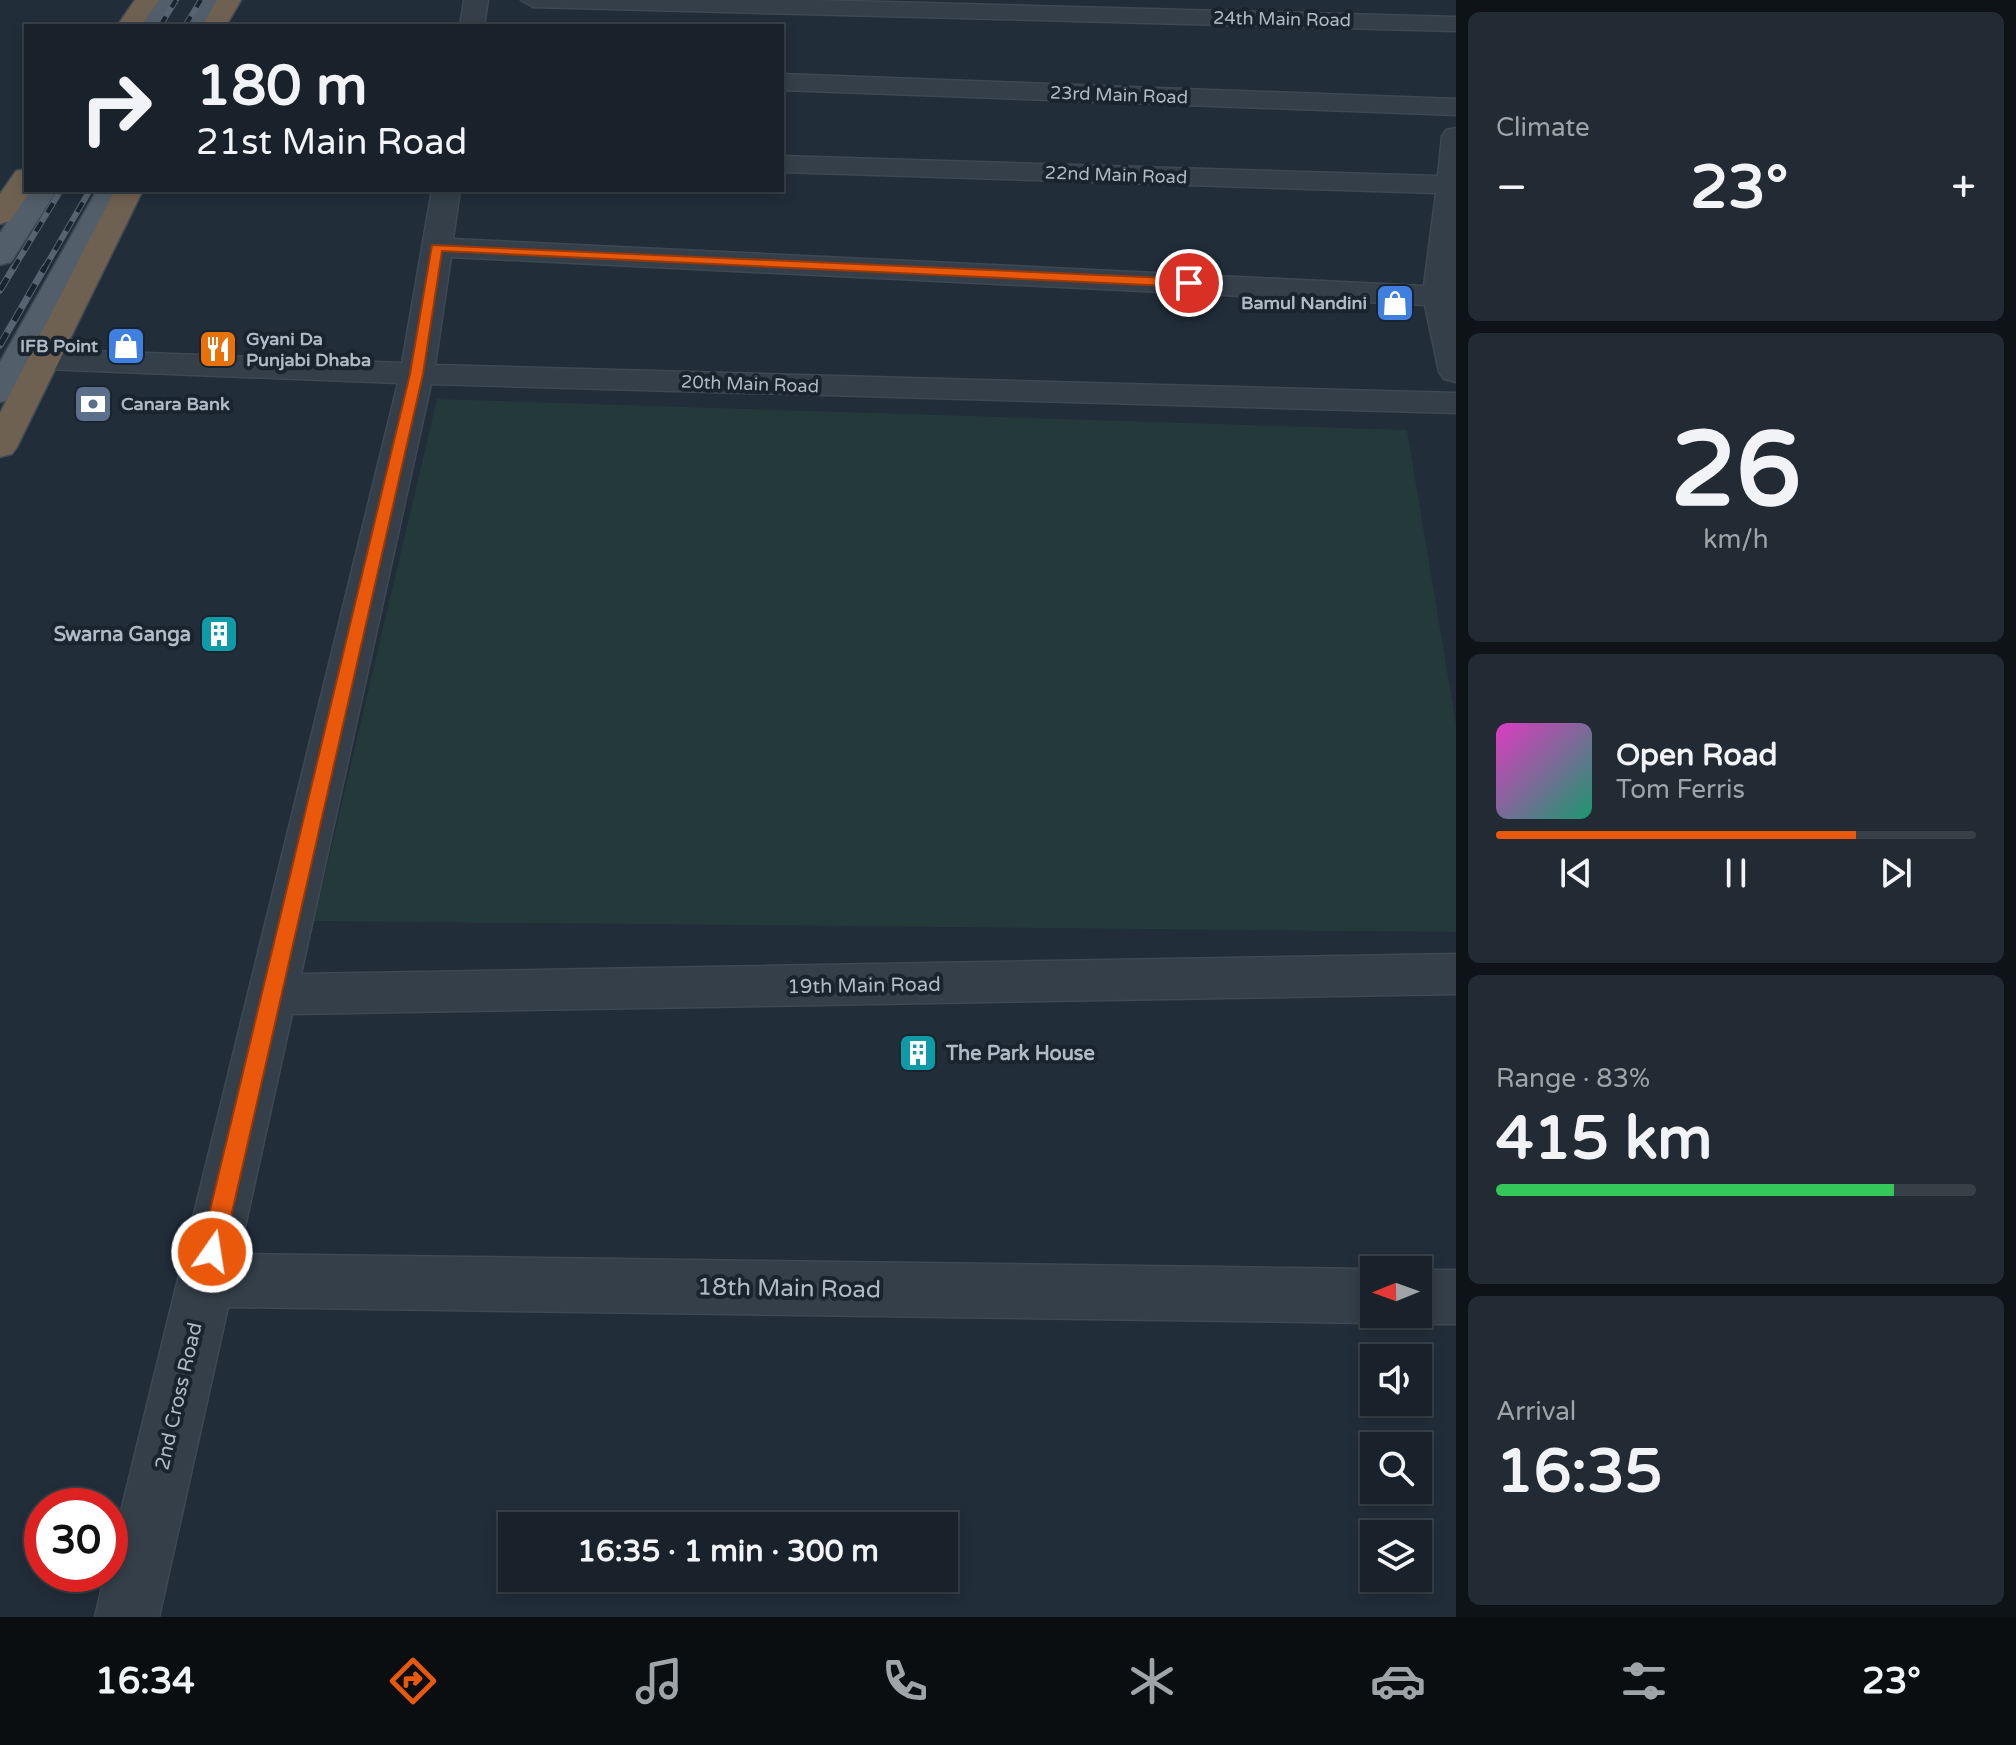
<!DOCTYPE html>
<html lang="en">
<head>
<meta charset="utf-8">
<style>
  body { margin:0; font-family:"Varela Round",sans-serif; background:#222a33; color:#f1f3f6; height:100vh; display:flex; flex-direction:column; font-size:30px; white-space:nowrap }
  * { box-sizing:border-box; margin:0 }
  p { font-size:26px; color:#9fa4a9 }
  .icon { flex:none; width:44px; height:44px; fill:none; stroke:currentColor; stroke-width:2; stroke-linecap:round; stroke-linejoin:round }
  .map { position:relative; flex:1; overflow:hidden }
  .drawer { display:flex; flex-direction:column; gap:12px; padding:12px; background:#0e1318; width:560px }
  .drawer>* { flex:none }
  .banner { position:absolute; left:24px; top:24px; width:760px; height:168px; border-radius:0px; box-shadow:0 4px 12px #0003,0 0 0 2px #373f47; background:#19222b; color:#f1f3f6; overflow:hidden }
  .needle { width:52px; rotate:269deg }
  .buttons { position:absolute; left:1360px; top:1256px; display:grid; gap:16px }
  .buttons a { display:grid; place-items:center; width:72px; height:72px; border-radius:0px; background:#19222b; box-shadow:0 4px 12px #0003,0 0 0 2px #373f47; font-size:40px }
  .speed { position:absolute; left:24px; top:1488px; display:flex; gap:16px; font-size:40px; font-weight:700; text-align:center }
  .speed>* { display:grid; place-content:center; width:104px; height:104px; border-radius:50%; background:#19222b; box-shadow:0 4px 12px #0003,0 0 0 2px #373f47; line-height:1 }
  .speed .limit { border:12px solid #d22; background:#fff; color:#111 }
  .pin { position:absolute; display:grid; place-items:center; width:68px; height:68px; color:#fff; margin:-34px; border:4px solid #fff; border-radius:50%; box-shadow:0 2px 8px #0007 }
  .me { position:absolute; width:88px; margin:-44px; rotate:13deg; stroke-linejoin:round; filter:drop-shadow(0 0 6px #0008) }
  .turn { display:flex; align-items:center; gap:28px; height:168px; padding:0 40px; font-size:36px }
  .turn .icon { width:104px; height:104px; stroke-width:2.5 }
  .turn b { display:block; font-size:56px; line-height:68px }
  .big { font-size:60px; font-weight:700; line-height:1.1 }
  .drawer .tile { flex:1; display:flex; flex-direction:column; justify-content:center; gap:12px; min-width:0; padding:0 28px; border-radius:12px; background:#222a33 }
  .drawer .dial { align-items:center; gap:0 }
  .dial b { font-size:104px; line-height:1 }
  .song { display:flex; align-items:center; gap:24px }
  .cover { width:96px; height:96px; border-radius:12px; background:linear-gradient(135deg,hsl(310 70% 55%),hsl(160 70% 35%)) }
  .played { height:8px; border-radius:4px; background:linear-gradient(90deg,#ea580c 75%,#373f47 75%) }
  .keys { display:flex; justify-content:space-around; direction:ltr }
  .heat { display:flex; justify-content:space-between; align-items:center; font-size:44px; direction:ltr }
  .charge { height:12px; border-radius:6px; background:linear-gradient(90deg,#34c759 83%,#373f47 0) }
  .trip { position:absolute; left:498px; top:1512px; width:460px; height:80px; border-radius:0px; background:#19222b; box-shadow:0 4px 12px #0003,0 0 0 2px #373f47; font-weight:700; line-height:80px; text-align:center }
  .tabs { display:flex; height:128px; justify-content:space-around; align-items:center; background:#0a0e11; color:#9fa4a9 }
  .tabs .icon { width:56px; height:56px }
  .tabs .selected { color:#ea580c }
  .tabs b { font-size:36px; color:#f1f3f6 }
  main { display:flex; flex:1; min-height:0 }
  .map>svg:first-child { display:block }
  .green { fill:#23393a }
  .lines { fill:none; stroke-linecap:round; stroke-linejoin:round }
  .minor-casing { stroke:#3e4853; stroke-width:3 }
  .major-casing { stroke:#3e4853; stroke-width:3 }
  .highway-casing { stroke:#3f4a54; stroke-width:3 }
  .minor { fill:#343f49; fill-rule:evenodd }
  .major { fill:#525e69; fill-rule:evenodd }
  .highway { fill:#6f6151; fill-rule:evenodd }
  .rail-far1-casing { stroke:#566370; stroke-width:6 }
  .rail-casing { stroke:#566370; stroke-width:7 }
  .rail-far1 { stroke:#1a242e; stroke-width:4; stroke-dasharray:11; stroke-linecap:butt }
  .rail { stroke:#1a242e; stroke-width:5; stroke-dasharray:14; stroke-linecap:butt }
  .route { fill:#ea580c; stroke:#983908; stroke-width:2 }
  .labels { text-anchor:middle; stroke-width:8; stroke-linejoin:round; paint-order:stroke }
  .far-street-label { font-size:18px; fill:#afbac6; stroke:#1a242e }
  .far-poi-label { font-size:18px; font-weight:bold; fill:#afbac6; stroke:#1a242e; text-anchor:end }
  .poi-label { font-size:20px; font-weight:bold; fill:#afbac6; stroke:#1a242e; text-anchor:end }
  .street-label { font-size:20px; fill:#afbac6; stroke:#1a242e }
  .near-street-label { font-size:24px; fill:#afbac6; stroke:#1a242e }
</style>
</head>
<body>
<main>
<div class="map">
<svg width="1456" height="1617" viewBox="0 0 1456 1617">
  <rect width="100%" height="100%" fill="#212d39"/>
  <path class="green" d="M437 399 1407 430 1456 724V932L314 921Z"/>
  <g class="lines">
    <g class="minor-casing">
      <g id="minor">
        <path d="M464 0H488L484 26H460Z"/>
        <path d="M521 0H810L1456 17V31L533 7Z"/>
        <path d="M782 74 1456 99V115L782 90Z"/>
        <path d="M1456 128V382L1444 379 1439 372 1425 305 451 257 435 365 1456 393V413L431 384 301 974 1456 954V994L292 1014 239 1254 1374 1269V1314L1394 1315 1374 1323 228 1307 159 1617H95L105 1574H110V1556L398 383 44 369 32 366 28 359 32 352 44 349 402 363 432 190H460L453 239 1424 286 1436 193 782 172V156L1438 176 1442 136 1446 130Z"/>
        <path d="M1418 1270H1456V1324H1418L1398 1316 1418 1314Z"/>
      </g>
    </g>
    <g class="major-casing">
      <g id="major">
        <path d="M153 0H177L160 26H136Z"/>
        <path d="M203 0H227L213 26H189Z"/>
        <path d="M29 190H57L11 262 0 265V233Z"/>
        <path d="M97 190H125L17 392 12 399 0 402V362Z"/>
      </g>
    </g>
    <g class="highway-casing">
      <g id="highway">
        <path d="M135 0H159L141 26H117Z"/>
        <path d="M217 0H241L226 26H202Z"/>
        <path d="M26 169V190H31L10 221 0 224V194L16 171Z"/>
        <path d="M115 190H143L17 447 12 454 0 457V413Z"/>
      </g>
    </g>
    <use href="#minor" class="minor"/>
    <use href="#major" class="major"/>
    <use href="#highway" class="highway"/>
    <g class="rail-far1-casing">
      <g id="rail-far1">
        <path d="M160 26 176 0"/>
        <path d="M185 26 201 0"/>
        <path d="M13 269 61 190"/>
        <path d="M44 269 90 190"/>
      </g>
    </g>
    <g class="rail-casing">
      <g id="rail">
        <path d="M0 290 14 267"/>
        <path d="M0 345 45 267"/>
      </g>
    </g>
    <use href="#rail-far1" class="rail-far1"/>
    <use href="#rail" class="rail"/>
  </g>
  <path class="route" d="M432 245 1189 279 1195 283 1189 287 442 251 423 374 223 1252 220 1259 212 1262 204 1259 200 1252 410 374Z"/>
  <defs>
    <g id="shop-square" transform="scale(2)"><rect x="-9" y="-9" width="18" height="18" rx="4" fill="#3f7fe0" stroke="#1a242e"/><path d="M-5-2.5h2.3a2.7 3.5 0 0 1 5.4 0H5L5.5 6h-11ZM-1.5-2.5h3a1.5 2.3 0 0 0-3 0Z" fill="#fff"/></g>
    <g id="restaurant-square" transform="scale(2)"><rect x="-9" y="-9" width="18" height="18" rx="4" fill="#e8710a" stroke="#1a242e"/><path d="M-5-6h1v4h1v-4h1v4h1v-4h1v5L-1.5 .5V6h-2V.5L-5-1ZM5-6V6H3V1.5H1.5Q1.5-4 5-6Z" fill="#fff"/></g>
    <g id="bank-square" transform="scale(2)"><rect x="-9" y="-9" width="18" height="18" rx="4" fill="#5c6f8a" stroke="#1a242e"/><path d="M-6-4H6V4H-6ZM0-2.3a2.3 2.3 0 1 0 0 4.6a2.3 2.3 0 1 0 0-4.6Z" fill="#fff"/></g>
    <g id="building-square" transform="scale(2)"><rect x="-9" y="-9" width="18" height="18" rx="4" fill="#0f9aa8" stroke="#1a242e"/><path d="M-4-6H4V6H1V3H-1V6H-4ZM-2.5-4.3h1.7v1.8h-1.7ZM.8-4.3h1.7v1.8H.8ZM-2.5-1h1.7V.8h-1.7ZM.8-1h1.7V.8H.8Z" fill="#fff"/></g>
  </defs>
  <g fill-rule="evenodd">
    <use href="#shop-square" x="1395" y="303"/>
    <use href="#shop-square" x="126" y="346"/>
    <use href="#restaurant-square" x="218" y="349"/>
    <use href="#bank-square" x="93" y="404"/>
    <use href="#building-square" x="219" y="634"/>
    <use href="#building-square" x="918" y="1053"/>
  </g>
  <g class="labels">
    <g class="far-street-label">
      <text transform="translate(1282 19) rotate(1)" y="6">24th Main Road</text>
      <text transform="translate(1119 95) rotate(2)" y="6">23rd Main Road</text>
      <text transform="translate(1116 175) rotate(2)" y="6">22nd Main Road</text>
      <text transform="translate(750 384) rotate(2)" y="6">20th Main Road</text>
    </g>
    <g class="far-poi-label">
      <text x="1367" y="309">Bamul Nandini</text>
      <text x="246" y="345" text-anchor="start">Gyani Da<tspan x="246" dy="21">Punjabi Dhaba</tspan></text>
      <text x="98" y="352">IFB Point</text>
      <text x="121" y="410" text-anchor="start">Canara Bank</text>
    </g>
    <g class="poi-label">
      <text x="191" y="641">Swarna Ganga</text>
      <text x="946" y="1060" text-anchor="start">The Park House</text>
    </g>
    <g class="street-label">
      <text transform="translate(864 985) rotate(-1)" y="7">19th Main Road</text>
      <text transform="translate(178 1396) rotate(-77)" y="7">2nd Cross Road</text>
    </g>
    <g class="near-street-label">
      <text transform="translate(789 1288) rotate(1)" y="8">18th Main Road</text>
    </g>
  </g>
</svg>
<div class="buttons">
<a><svg class="needle" viewBox="-14 -14 28 28"><path d="M0-13l5 13h-10z" fill="#e53935"/><path d="M0 13l5-13h-10z" fill="#9fa4a9"/></svg></a>
<a><svg class="icon" aria-label="sound" viewBox="0 0 24 24"><path d="M4 9h4l5-4v14l-5-4H4zM17 9q2 3 0 6"/></svg></a>
<a><svg class="icon" aria-label="search" viewBox="0 0 24 24"><circle cx="10" cy="10" r="6"/><path d="M15 15l6 6"/></svg></a>
<a><svg class="icon" aria-label="layers" viewBox="0 0 24 24"><path d="M12 4l9 5-9 5-9-5zM3 14l9 5 9-5"/></svg></a>
</div>
<div class="speed"><div class="limit">30</div></div>
<div class="pin" style="left:1189px;top:283px;background:#d93025"><svg class="icon" aria-label="arrive" viewBox="0 0 24 24"><path d="M6 21V4h12l-3 4 3 4H6"/></svg></div>
<svg class="me" style="left:212px;top:1252px" viewBox="-20 -20 40 40"><circle r="17" fill="#ea580c" stroke="#fff" stroke-width="3"/><path d="M0-11L8 9 0 5-8 9z" fill="#fff"/></svg>
<div class="trip">16:35 · 1 min · 300 m</div>
<div class="banner">
<div class="turn"><svg class="icon" aria-label="right" viewBox="0 0 24 24"><path d="M7 20v-9h11M14 6l5 5-5 5"/></svg><div><b>180 m</b>21st Main Road</div></div>
</div>
</div>
<section class="drawer">
<div class="tile"><p>Climate</p>
<div class="heat"><a>−</a><b class="big">23°</b><a>+</a></div>
</div>
<div class="tile dial"><b>26</b><p>km/h</p></div>
<div class="tile">
<div class="song"><i class="cover"></i><div><b>Open Road</b><p>Tom Ferris</p></div></div>
<div class="played"></div>
<div class="keys"><svg class="icon" aria-label="previous" viewBox="0 0 24 24"><path d="M18 5L8 12l10 7zM5 5v14"/></svg><svg class="icon" aria-label="pause" viewBox="0 0 24 24"><path d="M8 5v14M16 5v14"/></svg><svg class="icon" aria-label="next" viewBox="0 0 24 24"><path d="M6 5l10 7-10 7zM19 5v14"/></svg></div>
</div>
<div class="tile"><p>Range · 83%</p><b class="big">415 km</b><div class="charge"></div></div>
<div class="tile"><p>Arrival</p><b class="big">16:35</b></div>
</section>
</main>
<nav class="tabs">
<b>16:34</b>
<svg class="icon selected" aria-label="directions" viewBox="0 0 24 24"><path d="M12 3l9 9-9 9-9-9zM9 14v-3h6M13 9l2 2-2 2"/></svg>
<svg class="icon" aria-label="music" viewBox="0 0 24 24"><path d="M9 18V5l10-2v13"/><circle cx="6" cy="18" r="3"/><circle cx="16" cy="16" r="3"/></svg>
<svg class="icon" aria-label="phone" viewBox="0 0 24 24"><path d="M5 4h4l2 5-3 2q2 4 5 5l2-3 5 2v4C11 20 4 13 5 4z"/></svg>
<svg class="icon" aria-label="climate" viewBox="0 0 24 24"><path d="M12 3v18M4 7l16 10M4 17L20 7"/></svg>
<svg class="icon" aria-label="car" viewBox="0 0 24 24"><path d="M5 17H2v-5l4-1 3-4h7l3 4 3 1v5h-3M9 17h6M6 11h13"/><circle cx="7" cy="17" r="2"/><circle cx="17" cy="17" r="2"/></svg>
<svg class="icon" aria-label="filters" viewBox="0 0 24 24"><path d="M4 7h16M4 17h16"/><circle cx="9" cy="7" r="2"/><circle cx="15" cy="17" r="2"/></svg>
<b>23°</b>
</nav>
</body>
</html>
